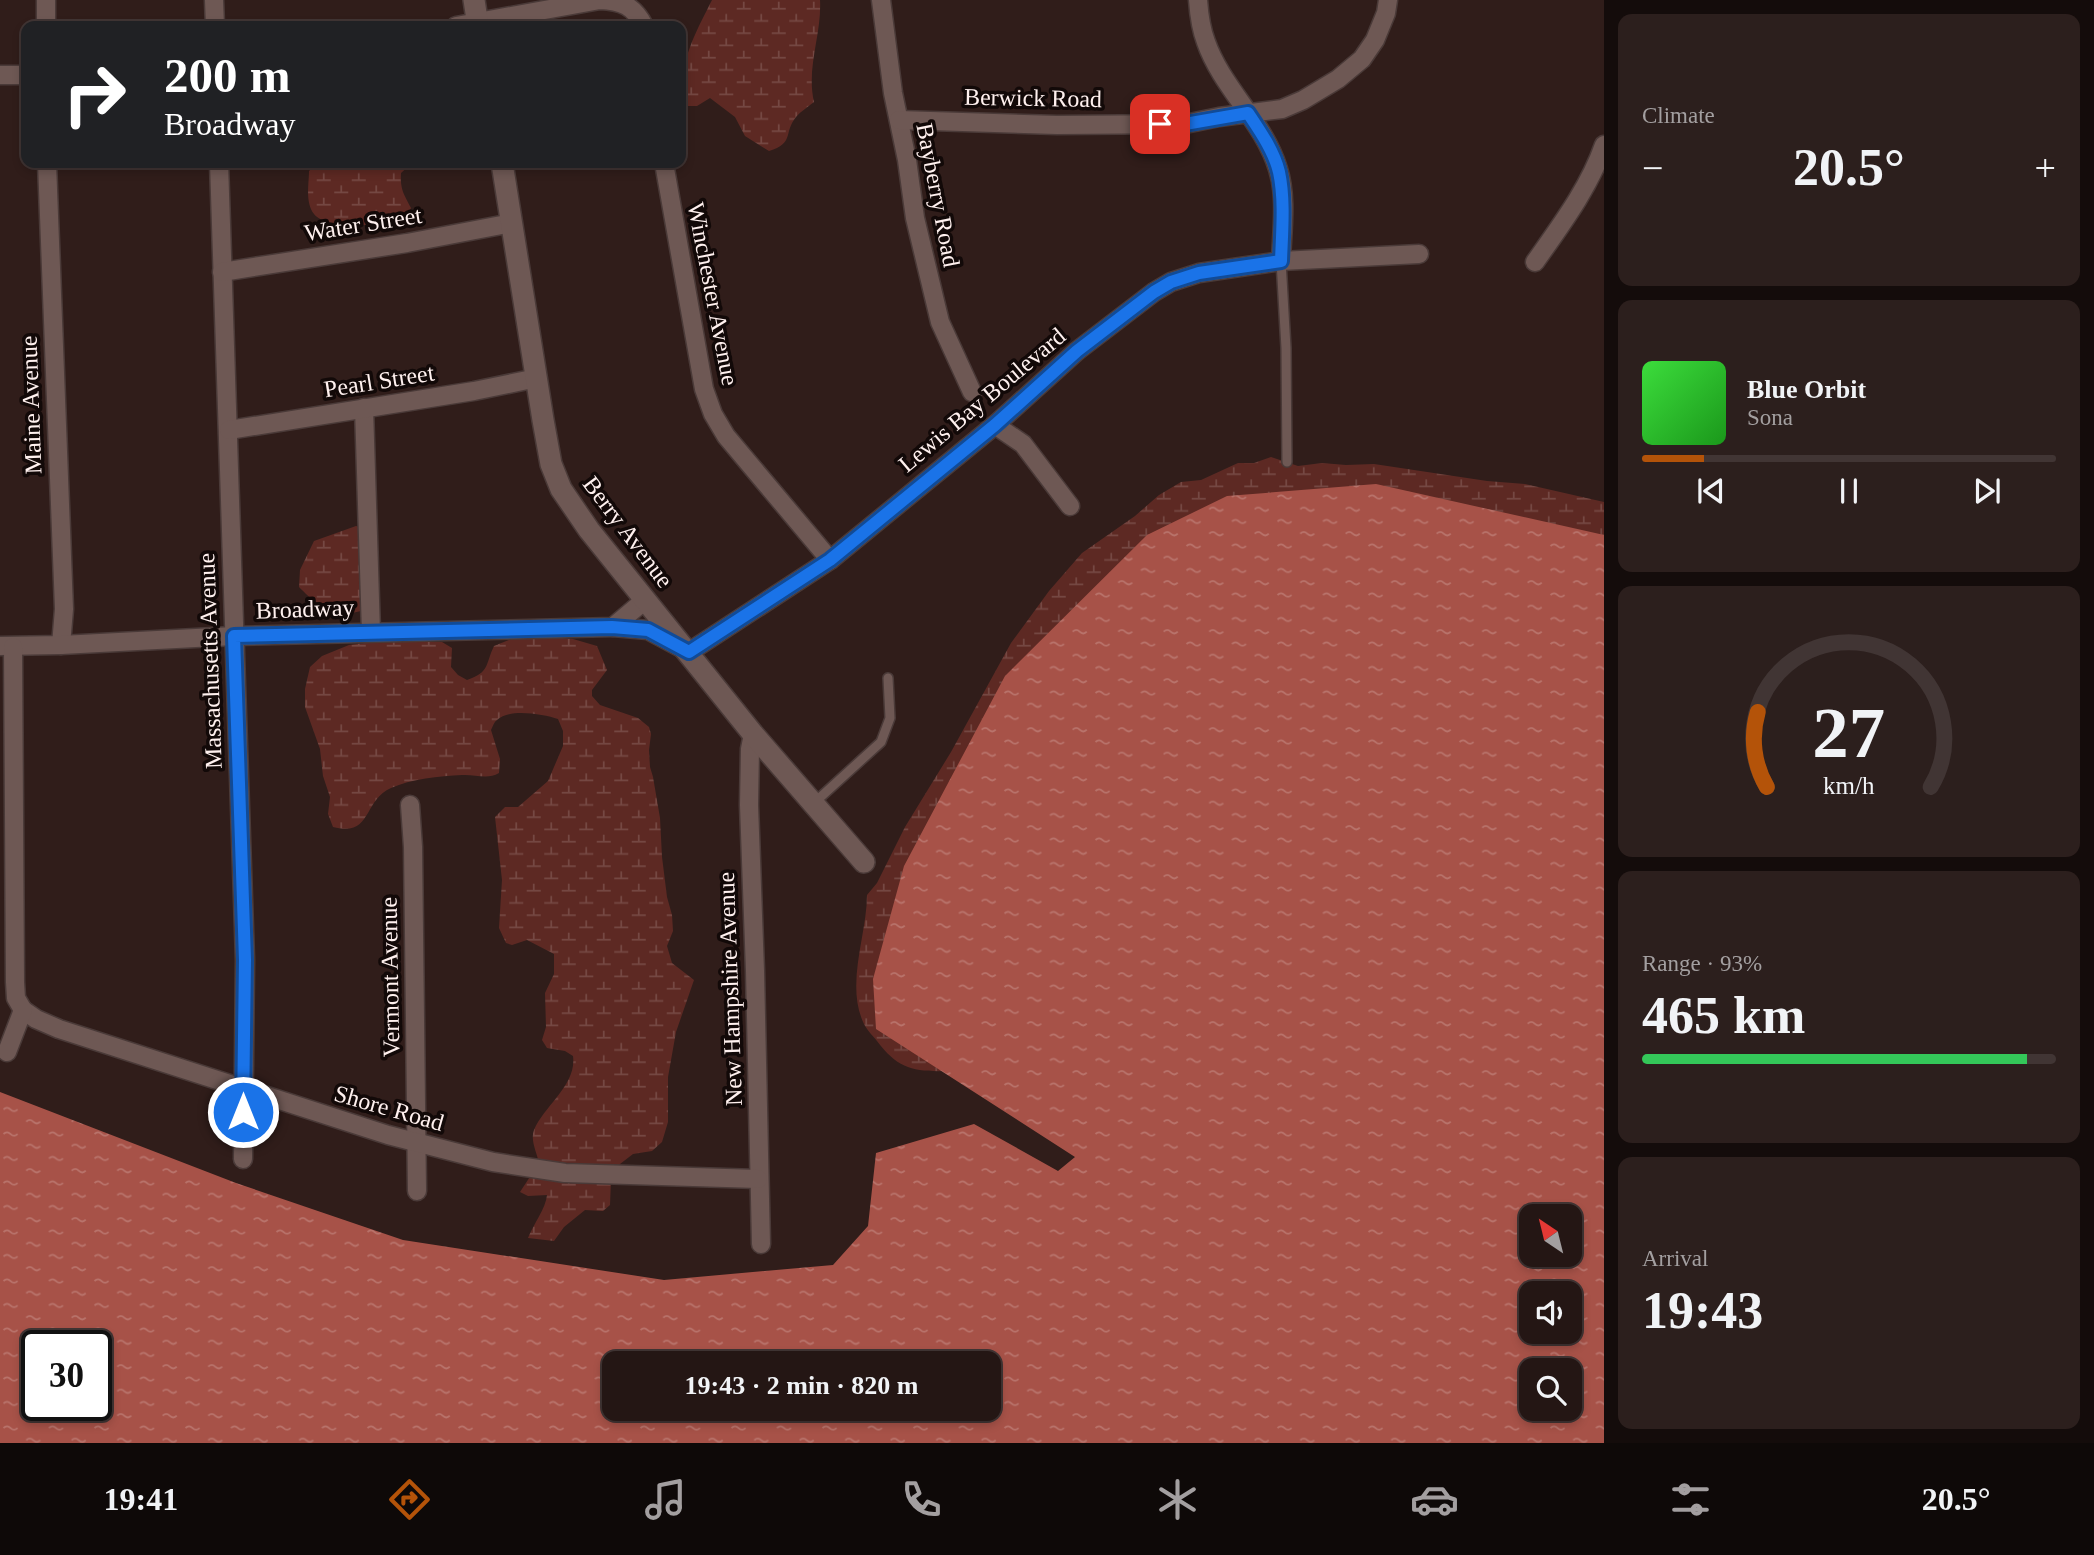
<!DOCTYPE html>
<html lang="en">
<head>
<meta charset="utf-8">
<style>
  body { margin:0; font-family:Georgia,serif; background:#2c1f1d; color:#f1f3f6; height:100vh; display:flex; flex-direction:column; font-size:26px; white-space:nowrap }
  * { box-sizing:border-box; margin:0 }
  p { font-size:23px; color:#a39fa0 }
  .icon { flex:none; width:38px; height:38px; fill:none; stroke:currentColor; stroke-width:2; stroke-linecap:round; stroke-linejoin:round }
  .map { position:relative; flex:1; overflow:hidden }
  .details { display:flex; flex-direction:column; gap:14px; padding:14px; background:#140c0b; width:490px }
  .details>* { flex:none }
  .top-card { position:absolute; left:21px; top:21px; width:665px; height:147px; border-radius:14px; box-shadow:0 4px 10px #0003,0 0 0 2px #413534; background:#202124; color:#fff; overflow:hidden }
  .needle { width:46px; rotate:325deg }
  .fabs { position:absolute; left:1519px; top:1204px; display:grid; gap:14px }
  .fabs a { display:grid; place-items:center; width:63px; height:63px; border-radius:14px; background:#241614; box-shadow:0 4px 10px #0003,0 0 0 2px #413534; font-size:35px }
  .speed { position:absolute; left:21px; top:1330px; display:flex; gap:14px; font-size:35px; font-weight:700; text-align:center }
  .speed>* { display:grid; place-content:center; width:91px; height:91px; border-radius:50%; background:#241614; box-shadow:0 4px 10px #0003,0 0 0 2px #413534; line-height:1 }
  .speed .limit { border:4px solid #111; border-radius:10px; background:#fff; color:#111 }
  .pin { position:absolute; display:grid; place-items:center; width:60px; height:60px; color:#fff; margin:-30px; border-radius:14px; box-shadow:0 4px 10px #0006 }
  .me { position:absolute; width:77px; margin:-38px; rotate:0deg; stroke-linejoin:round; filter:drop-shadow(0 0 5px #0008) }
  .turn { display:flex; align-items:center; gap:24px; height:147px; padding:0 28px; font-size:32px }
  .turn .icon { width:91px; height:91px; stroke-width:2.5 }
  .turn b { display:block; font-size:49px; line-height:60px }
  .big { font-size:52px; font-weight:700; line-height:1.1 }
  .details .card { flex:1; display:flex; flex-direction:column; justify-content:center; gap:10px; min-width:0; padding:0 24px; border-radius:14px; background:#2c1f1d }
  .details .dial { align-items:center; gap:0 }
  .dial svg { height:182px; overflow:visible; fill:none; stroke:#413534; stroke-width:7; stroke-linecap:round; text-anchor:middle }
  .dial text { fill:#f1f3f6; stroke:none }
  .song { display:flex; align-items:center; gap:21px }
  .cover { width:84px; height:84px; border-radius:10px; background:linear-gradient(135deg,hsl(120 70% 55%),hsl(120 70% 35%)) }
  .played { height:7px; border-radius:4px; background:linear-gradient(90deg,#b45309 15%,#413534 15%) }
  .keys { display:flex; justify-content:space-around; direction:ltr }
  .heat { display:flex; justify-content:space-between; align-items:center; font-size:38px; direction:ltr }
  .charge { height:10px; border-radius:5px; background:linear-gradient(90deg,#34c759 93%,#413534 0) }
  .trip { position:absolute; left:602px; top:1351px; width:399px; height:70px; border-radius:14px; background:#241614; box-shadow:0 4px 10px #0003,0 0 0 2px #413534; font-weight:700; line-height:70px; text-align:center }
  .tab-bar { display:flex; height:112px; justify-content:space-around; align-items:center; background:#0e0908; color:#a39fa0 }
  .tab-bar .icon { width:49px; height:49px }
  .tab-bar .on { color:#b45309 }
  .tab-bar b { font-size:32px; color:#f1f3f6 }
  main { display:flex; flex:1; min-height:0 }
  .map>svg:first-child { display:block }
  .wetland { fill:url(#wetland-marsh) }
  .water { fill:url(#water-ripples); fill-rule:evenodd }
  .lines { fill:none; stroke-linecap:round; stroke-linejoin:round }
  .service-casing { stroke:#4a3a38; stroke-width:12 }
  .minor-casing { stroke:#4a3a38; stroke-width:21 }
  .tertiary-casing { stroke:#4a3a38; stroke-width:24 }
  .service { stroke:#6e5854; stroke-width:9 }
  .minor { stroke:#6e5854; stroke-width:18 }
  .tertiary { stroke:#6e5854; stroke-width:21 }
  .route-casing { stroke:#114b97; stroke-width:18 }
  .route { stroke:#1a73e8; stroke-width:12 }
  .labels { text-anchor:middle; stroke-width:7; stroke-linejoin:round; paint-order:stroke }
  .street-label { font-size:24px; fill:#fff1ef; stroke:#120908 }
</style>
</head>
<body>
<main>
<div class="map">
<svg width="1604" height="1443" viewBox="0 0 1604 1443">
  <defs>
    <pattern id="wetland-marsh" width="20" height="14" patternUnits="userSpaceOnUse" patternTransform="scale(1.75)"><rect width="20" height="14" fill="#5d2923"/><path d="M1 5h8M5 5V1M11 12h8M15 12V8" fill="none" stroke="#754843"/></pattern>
    <pattern id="water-ripples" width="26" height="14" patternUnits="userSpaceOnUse" patternTransform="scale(1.75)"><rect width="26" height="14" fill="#a75248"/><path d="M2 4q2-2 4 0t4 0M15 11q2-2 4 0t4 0" fill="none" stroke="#b9746c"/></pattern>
  </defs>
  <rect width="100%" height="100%" fill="#301d1a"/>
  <g class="wetland">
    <path d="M712 0H820C822 34 806 68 814 102 808 107 801 111 796 117 783 133 795 143 769 151L745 136 735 117 710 98 697 106H684C676 67 695 34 712 0Z"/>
    <path d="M318 163H412L401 173C400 190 404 194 411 208 410 210 406 215 404 217 387 227 326 230 314 214 305 202 309 184 309 171Z"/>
    <path d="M1271 457 1298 466 1322 463 1346 465 1374 464 1487 481 1525 484 1604 502V634L948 1071C914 1072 898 1069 877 1041 873 1036 867 1030 864 1024 845 985 867 935 867 895L877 883 905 827 951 752 1011 643 1049 591 1082 553 1135 516 1159 495 1181 482 1201 480 1238 463H1254Z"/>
    <path d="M356 526 363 528 364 611C358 611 353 613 347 614 329 617 311 599 299 587L300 570 314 541Z"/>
    <path d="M542 636 573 639 597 646 607 670 592 690V696L600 705 638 718 649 727 651 734 649 750 650 767 653 777 660 818 662 857 667 897 672 915 673 931 667 946 672 963 694 980 676 1032 668 1077V1122L662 1142 652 1151 633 1154 620 1164 611 1179 610 1205 603 1211 585 1210 564 1227 554 1241 528 1238C533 1225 546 1208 547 1195L528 1196 520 1192 539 1163C537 1153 530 1140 534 1130 544 1106 577 1085 573 1056L565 1051 547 1048 542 1040 546 1027 545 993 554 974V954L527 940 512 945 506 943 499 928 502 880 495 817 505 807H518L548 781 563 746V731L558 719C543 714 509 708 497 720 494 722 493 726 491 730L500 759 499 773C487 780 475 774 462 775 439 776 411 779 391 788 362 801 373 837 333 827L328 814 330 797 323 776 320 749 305 707V689L310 667 322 656 349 645 372 642H442L452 648 451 667 458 675 467 680C490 672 485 665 494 646L514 638Z"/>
  </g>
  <path class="water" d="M1376 484 1604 535V1443H0V1092L236 1183 403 1240 664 1280 833 1265 868 1226 876 1153 974 1124 1058 1171 1075 1157 876 1029 873 979 904 866 1005 676 1147 535 1227 496ZM1531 1216H1570V1255H1531ZM1531 1293H1570V1332H1531ZM37 1346H96V1405H37ZM614 1363H989V1409H614ZM1531 1370H1570V1409H1531Z"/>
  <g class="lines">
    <g class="service-casing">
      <g id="service">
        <path d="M1281 261 1286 348 1287 462"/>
        <path d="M814 803 881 742 890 718 888 678"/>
      </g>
    </g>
    <g class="minor-casing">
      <g id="minor">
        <path d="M214 0 215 26"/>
        <path d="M881 0 893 93 907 160 915 218 940 322 972 392"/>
        <path d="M1198 0C1199 14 1201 29 1206 42 1222 88 1264 122 1278 169 1287 197 1282 231 1281 261"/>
        <path d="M46 26V0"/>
        <path d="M456 26 600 0C622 1 634 6 644 26"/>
        <path d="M0 75H26"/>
        <path d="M899 120 1057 125 1185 124 1219 117 1282 109 1303 100 1338 79 1362 59 1375 40 1386 13 1388 0"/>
        <path d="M47 163 64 609 61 645"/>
        <path d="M219 163 245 960 243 1159"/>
        <path d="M664 163 704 389 713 414 726 436 830 560"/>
        <path d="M1535 262C1561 225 1589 188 1604 145"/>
        <path d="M222 272 407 243 512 223"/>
        <path d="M364 408 371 632"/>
        <path d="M995 425 1023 444 1070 506"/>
        <path d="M229 430 474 391 537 378"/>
        <path d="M613 627 648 630 689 652 830 560 995 425 1077 351 1154 292 1171 282 1199 273 1281 261 1419 254"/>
        <path d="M0 646 61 645 234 636 613 627 645 600"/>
        <path d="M753 734 750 749 749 805 755 971 761 1244"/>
        <path d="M410 805 413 847 417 1191"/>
        <path d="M23 1010 36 1019 59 1029 388 1135 493 1162 565 1173 758 1179"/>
        <path d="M7 1052 23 1010 16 998 15 982 13 647"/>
      </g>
    </g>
    <g class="tertiary-casing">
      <g id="tertiary">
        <path d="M474 0 478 26"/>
        <path d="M502 163 543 420 551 464 561 489 589 530 753 734 864 862"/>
      </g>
    </g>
    <use href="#service" class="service"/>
    <use href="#minor" class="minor"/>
    <use href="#tertiary" class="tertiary"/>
  </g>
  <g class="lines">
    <g class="route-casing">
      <path id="route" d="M243 1112 245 960 234 636 612 627 648 630 689 652 830 560 995 425 1077 351 1154 292 1171 282 1199 273 1281 261C1282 232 1285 200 1279 172 1274 151 1260 131 1248 113L1185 124H1160"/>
    </g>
    <use href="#route" class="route"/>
  </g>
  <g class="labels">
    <g class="street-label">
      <text transform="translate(1033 98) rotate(1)" y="8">Berwick Road</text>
      <text transform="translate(938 195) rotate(79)" y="8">Bayberry Road</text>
      <text transform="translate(363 224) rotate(-9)" y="8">Water Street</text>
      <text transform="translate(713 294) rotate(79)" y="8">Winchester Avenue</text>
      <text transform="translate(379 381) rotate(-9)" y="8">Pearl Street</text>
      <text transform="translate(982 400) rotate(-40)" y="8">Lewis Bay Boulevard</text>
      <text transform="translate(31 405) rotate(-92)" y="8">Maine Avenue</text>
      <text transform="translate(628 532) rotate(53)" y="8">Berry Avenue</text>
      <text transform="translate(305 609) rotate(-2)" y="8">Broadway</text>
      <text transform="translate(210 661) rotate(-92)" y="8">Massachusetts Avenue</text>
      <text transform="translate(390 977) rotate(-91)" y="8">Vermont Avenue</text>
      <text transform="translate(730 989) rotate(-92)" y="8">New Hampshire Avenue</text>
      <text transform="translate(389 1108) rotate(16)" y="8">Shore Road</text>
    </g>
  </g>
</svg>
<div class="fabs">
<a><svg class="needle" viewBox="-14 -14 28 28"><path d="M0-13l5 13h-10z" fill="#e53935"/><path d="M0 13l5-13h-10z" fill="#a39fa0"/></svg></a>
<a><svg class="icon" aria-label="sound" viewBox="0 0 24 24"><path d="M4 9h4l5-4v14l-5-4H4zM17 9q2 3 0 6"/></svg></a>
<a><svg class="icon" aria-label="search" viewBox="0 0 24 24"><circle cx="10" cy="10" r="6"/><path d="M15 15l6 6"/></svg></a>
</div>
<div class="speed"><div class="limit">30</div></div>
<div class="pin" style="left:1160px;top:124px;background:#d93025"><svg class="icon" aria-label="arrive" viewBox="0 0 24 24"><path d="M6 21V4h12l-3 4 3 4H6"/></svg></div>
<svg class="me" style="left:243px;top:1112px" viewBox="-20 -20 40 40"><circle r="17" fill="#1a73e8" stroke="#fff" stroke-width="3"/><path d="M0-11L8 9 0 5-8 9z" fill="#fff"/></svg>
<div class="trip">19:43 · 2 min · 820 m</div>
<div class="top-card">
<div class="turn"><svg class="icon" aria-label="right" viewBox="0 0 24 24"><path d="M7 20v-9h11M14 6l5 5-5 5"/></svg><div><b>200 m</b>Broadway</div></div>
</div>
</div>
<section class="details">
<div class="card"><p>Climate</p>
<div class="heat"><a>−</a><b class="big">20.5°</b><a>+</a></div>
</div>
<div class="card">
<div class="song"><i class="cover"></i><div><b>Blue Orbit</b><p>Sona</p></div></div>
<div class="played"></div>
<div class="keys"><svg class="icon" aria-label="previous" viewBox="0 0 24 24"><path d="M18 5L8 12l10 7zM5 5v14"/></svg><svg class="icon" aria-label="pause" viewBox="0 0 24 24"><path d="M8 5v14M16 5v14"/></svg><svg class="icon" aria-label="next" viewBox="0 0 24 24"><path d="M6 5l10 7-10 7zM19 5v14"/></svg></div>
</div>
<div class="card dial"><svg viewBox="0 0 100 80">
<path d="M14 69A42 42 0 1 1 86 69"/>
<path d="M14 69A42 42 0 0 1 10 36" stroke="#b45309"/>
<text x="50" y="56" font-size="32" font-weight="700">27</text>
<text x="50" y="72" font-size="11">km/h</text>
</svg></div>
<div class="card"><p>Range · 93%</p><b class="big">465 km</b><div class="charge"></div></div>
<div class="card"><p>Arrival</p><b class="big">19:43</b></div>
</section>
</main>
<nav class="tab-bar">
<b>19:41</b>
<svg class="icon on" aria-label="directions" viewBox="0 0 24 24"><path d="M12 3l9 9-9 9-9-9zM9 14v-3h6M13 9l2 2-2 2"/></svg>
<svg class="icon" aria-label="music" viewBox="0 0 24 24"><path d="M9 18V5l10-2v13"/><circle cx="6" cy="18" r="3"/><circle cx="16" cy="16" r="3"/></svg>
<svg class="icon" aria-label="phone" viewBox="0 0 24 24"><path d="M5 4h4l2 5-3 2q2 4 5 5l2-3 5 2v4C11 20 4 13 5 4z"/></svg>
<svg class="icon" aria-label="climate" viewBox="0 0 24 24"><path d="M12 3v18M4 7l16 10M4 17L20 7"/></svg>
<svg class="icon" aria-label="car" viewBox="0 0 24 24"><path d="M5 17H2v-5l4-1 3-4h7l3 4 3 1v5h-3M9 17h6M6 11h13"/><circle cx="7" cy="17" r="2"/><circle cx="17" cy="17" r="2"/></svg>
<svg class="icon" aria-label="filters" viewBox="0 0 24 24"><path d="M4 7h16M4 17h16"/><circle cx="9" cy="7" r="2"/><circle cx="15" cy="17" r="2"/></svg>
<b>20.5°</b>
</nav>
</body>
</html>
